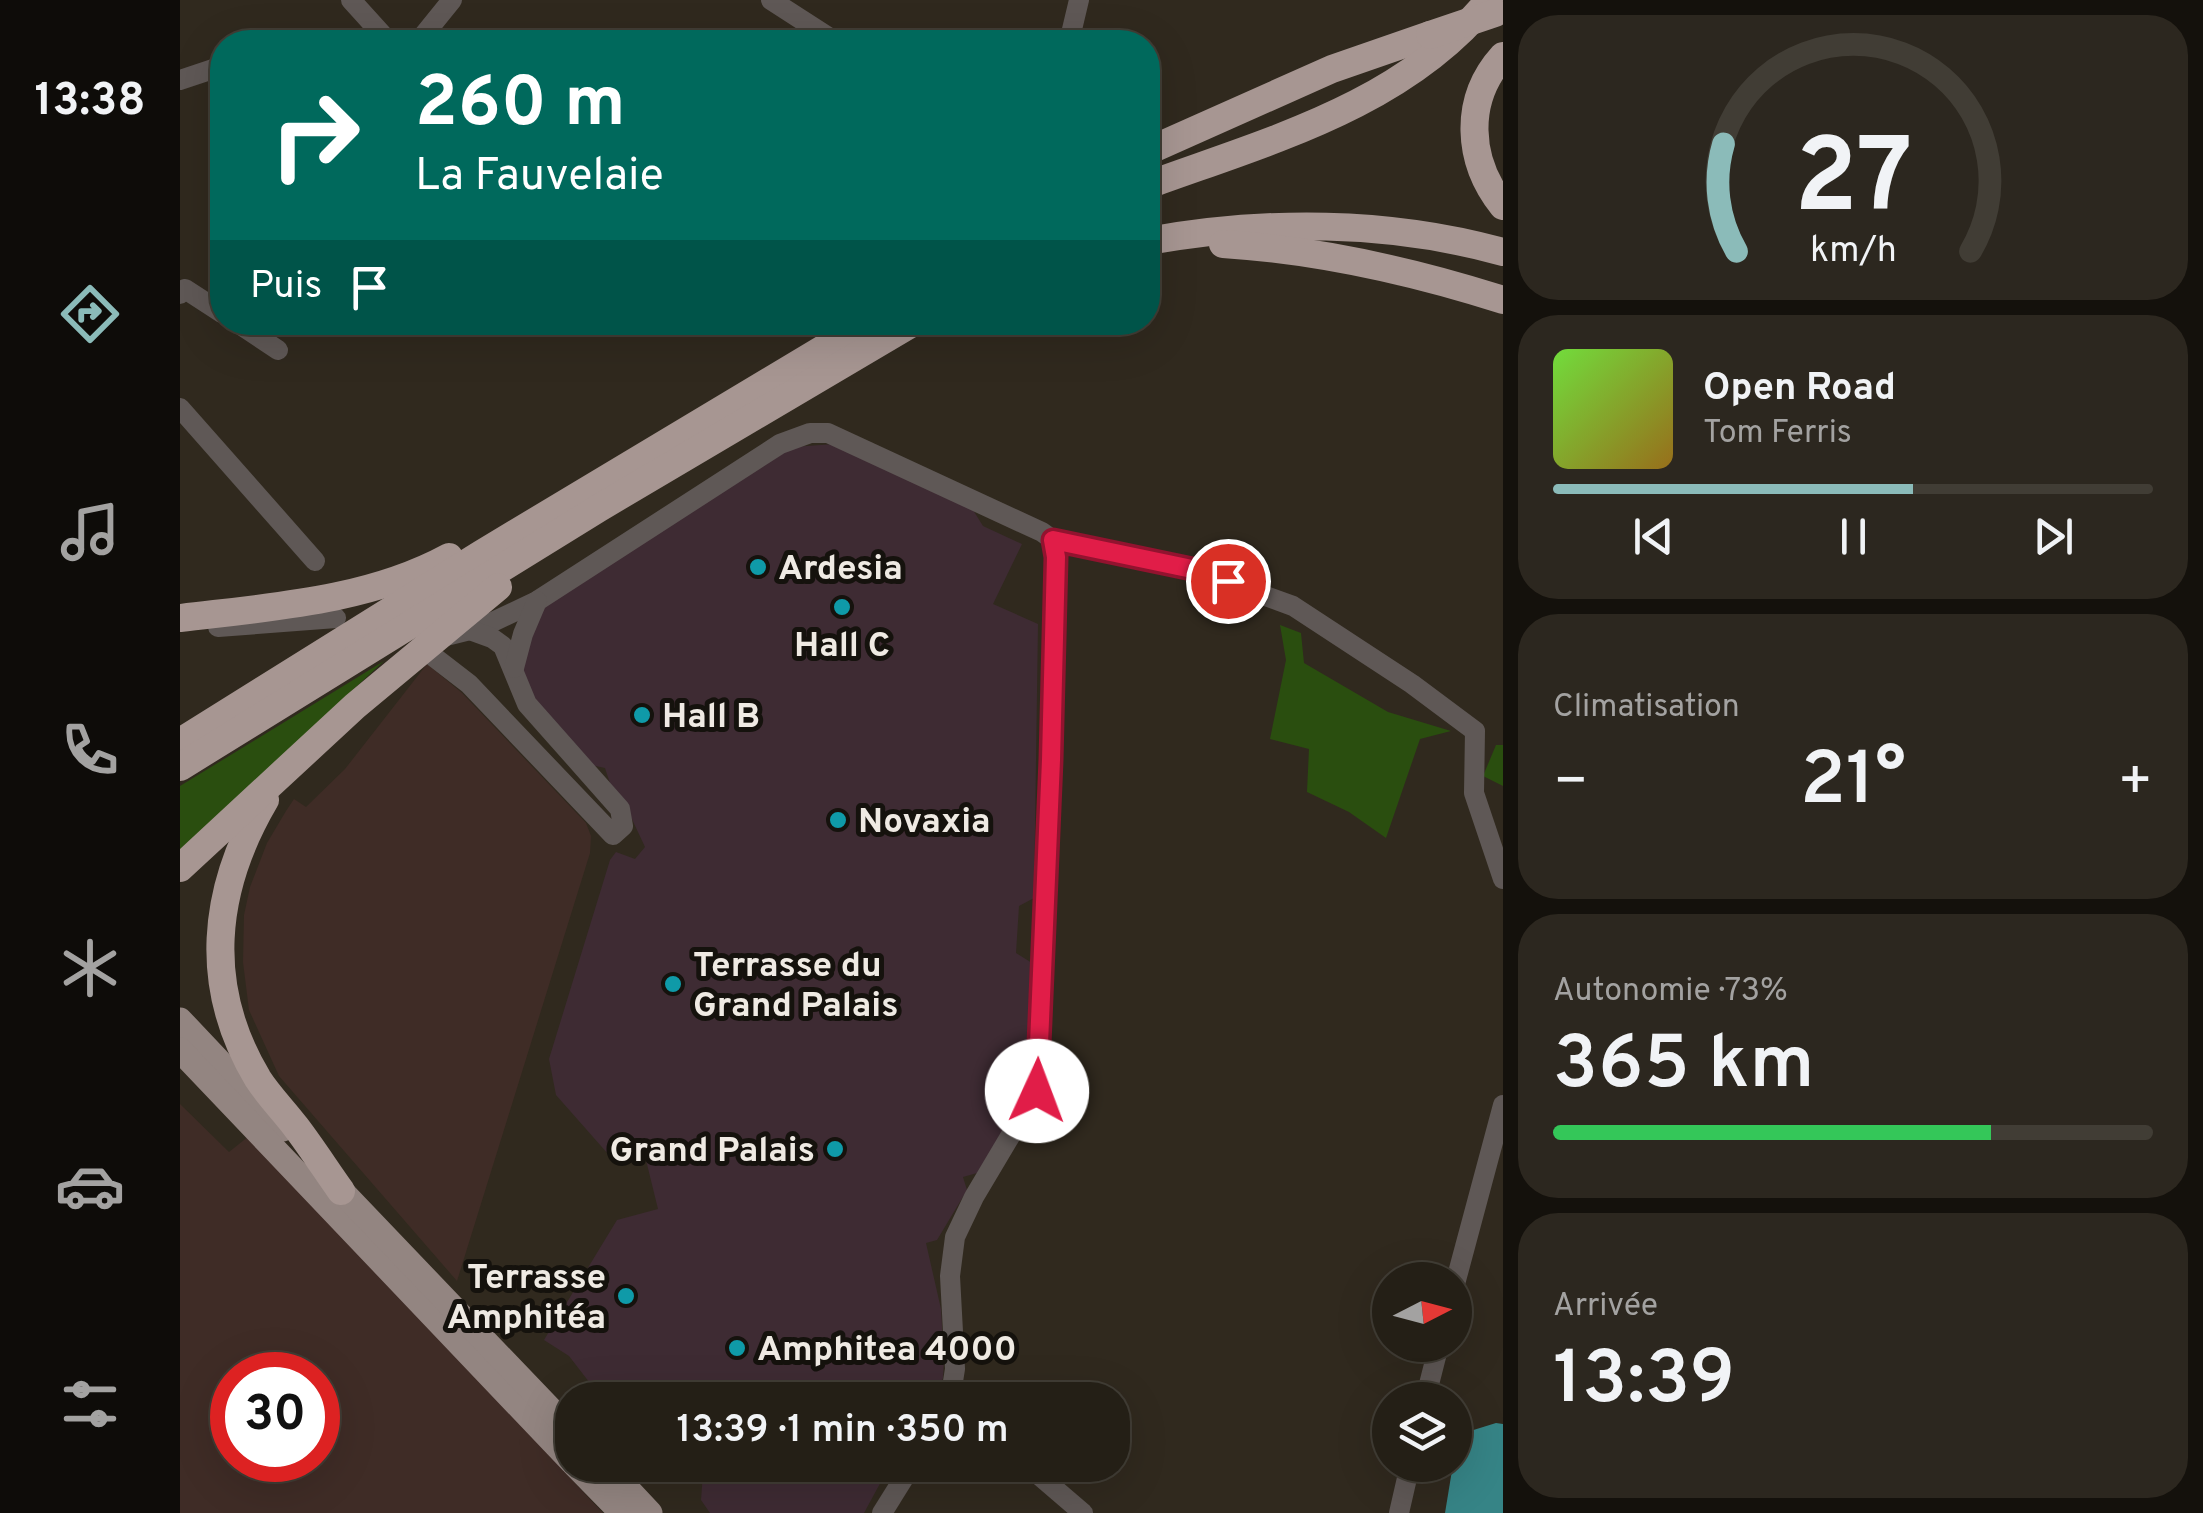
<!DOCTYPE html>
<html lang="fr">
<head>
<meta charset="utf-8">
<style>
  body { margin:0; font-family:Overpass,sans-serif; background:#2c271f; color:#f1f3f6; height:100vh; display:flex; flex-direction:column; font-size:38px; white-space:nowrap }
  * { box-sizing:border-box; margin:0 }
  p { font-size:32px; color:#a3a2a1 }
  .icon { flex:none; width:55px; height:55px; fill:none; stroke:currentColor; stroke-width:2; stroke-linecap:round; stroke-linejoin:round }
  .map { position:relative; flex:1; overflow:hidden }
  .sheet { display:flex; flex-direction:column; gap:15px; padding:15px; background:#14110c; width:700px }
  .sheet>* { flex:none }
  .guide { position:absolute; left:30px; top:30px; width:950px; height:305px; border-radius:40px; box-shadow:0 10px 40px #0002,0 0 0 2px #413d35; background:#00695c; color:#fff; overflow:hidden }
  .needle { width:65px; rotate:84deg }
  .fabs { position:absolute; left:1192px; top:1262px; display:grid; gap:20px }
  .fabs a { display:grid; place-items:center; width:100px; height:100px; border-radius:50%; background:#241f16; box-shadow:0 10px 40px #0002,0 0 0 2px #413d35; font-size:50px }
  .speed { position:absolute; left:30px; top:1352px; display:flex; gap:20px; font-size:50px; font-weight:700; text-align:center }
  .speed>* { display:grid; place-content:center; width:130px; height:130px; border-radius:50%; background:#241f16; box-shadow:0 10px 40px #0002,0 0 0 2px #413d35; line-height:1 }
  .speed .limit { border:15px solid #d22; background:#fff; color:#111 }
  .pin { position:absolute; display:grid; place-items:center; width:85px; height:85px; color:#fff; margin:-42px; border:5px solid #fff; border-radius:50%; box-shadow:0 2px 10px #0007 }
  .me { position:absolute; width:110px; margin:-55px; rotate:2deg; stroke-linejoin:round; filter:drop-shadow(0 0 8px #0008) }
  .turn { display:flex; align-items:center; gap:35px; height:210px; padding:0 40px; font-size:45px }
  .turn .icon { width:130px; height:130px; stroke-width:2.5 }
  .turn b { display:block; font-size:70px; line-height:85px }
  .then { display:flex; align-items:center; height:95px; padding:0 40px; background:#0003; gap:20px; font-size:38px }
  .big { font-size:75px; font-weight:600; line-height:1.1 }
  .sheet .widget { flex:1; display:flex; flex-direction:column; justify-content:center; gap:15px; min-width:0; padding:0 35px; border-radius:40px; background:#2c271f }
  .sheet .dial { align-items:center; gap:0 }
  .dial svg { height:260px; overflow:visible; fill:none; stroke:#413d35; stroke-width:7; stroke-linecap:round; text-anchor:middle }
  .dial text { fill:#f1f3f6; stroke:none }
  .song { display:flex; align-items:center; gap:30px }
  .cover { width:120px; height:120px; border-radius:15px; background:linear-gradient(135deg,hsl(100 70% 55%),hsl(40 70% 35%)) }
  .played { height:10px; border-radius:5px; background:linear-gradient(90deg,#8bbbb9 60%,#413d35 60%) }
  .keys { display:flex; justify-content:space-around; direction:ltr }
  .heat { display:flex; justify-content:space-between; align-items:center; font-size:55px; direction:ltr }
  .charge { height:15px; border-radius:8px; background:linear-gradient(90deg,#34c759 73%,#413d35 0) }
  .trip { position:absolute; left:375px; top:1382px; width:575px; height:100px; border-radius:40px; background:#241f16; box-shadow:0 10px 40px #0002,0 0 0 2px #413d35; font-weight:600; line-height:100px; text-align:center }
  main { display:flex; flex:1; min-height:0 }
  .tabs { display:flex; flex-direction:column; width:180px; justify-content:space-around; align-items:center; background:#0e0c09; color:#a3a2a1 }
  .tabs .icon { width:70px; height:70px }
  .tabs .selected { color:#8bbbb9 }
  .tabs b { font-size:45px; color:#f1f3f6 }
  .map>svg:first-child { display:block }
  .commercial { fill:#3e2b33 }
  .industrial { fill:#3f2c26; fill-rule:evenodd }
  .green { fill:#2a4e0f }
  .water { fill:#368486 }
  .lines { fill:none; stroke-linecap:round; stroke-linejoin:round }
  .minor { stroke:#5f5856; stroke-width:20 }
  .major { stroke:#938581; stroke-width:25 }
  .highway { stroke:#a79692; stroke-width:28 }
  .highway-bridge { stroke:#a79692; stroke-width:28 }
  .route-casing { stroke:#92132f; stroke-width:25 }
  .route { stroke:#e11d48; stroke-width:18 }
  .culture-dot { fill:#0f9aa8; stroke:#15120d; stroke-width:4 }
  .labels { text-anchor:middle; stroke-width:10; stroke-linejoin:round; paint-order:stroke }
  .poi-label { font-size:35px; font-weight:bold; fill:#efeae3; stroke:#15120d; text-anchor:start }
</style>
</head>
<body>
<main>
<nav class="tabs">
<b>13:38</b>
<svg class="icon selected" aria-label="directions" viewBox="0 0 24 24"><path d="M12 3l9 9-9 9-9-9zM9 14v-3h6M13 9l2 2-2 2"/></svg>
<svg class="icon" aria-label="music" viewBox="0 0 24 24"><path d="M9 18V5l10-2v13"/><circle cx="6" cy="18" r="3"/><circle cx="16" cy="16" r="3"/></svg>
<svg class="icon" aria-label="phone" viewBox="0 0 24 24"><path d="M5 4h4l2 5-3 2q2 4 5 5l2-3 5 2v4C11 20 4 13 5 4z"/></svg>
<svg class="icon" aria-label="climate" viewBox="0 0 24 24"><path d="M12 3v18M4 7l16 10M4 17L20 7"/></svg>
<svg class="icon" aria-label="car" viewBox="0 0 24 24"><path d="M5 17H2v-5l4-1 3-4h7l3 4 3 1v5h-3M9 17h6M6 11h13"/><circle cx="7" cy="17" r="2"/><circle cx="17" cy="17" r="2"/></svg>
<svg class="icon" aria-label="filters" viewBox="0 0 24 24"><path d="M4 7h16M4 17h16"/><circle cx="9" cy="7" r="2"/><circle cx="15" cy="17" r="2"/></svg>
</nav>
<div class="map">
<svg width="1323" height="1513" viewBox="0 0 1323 1513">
  <rect width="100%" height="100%" fill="#30291e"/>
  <g class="commercial">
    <path d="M655 444 793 510 803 526 842 544 813 604 858 624 854 898 839 906 836 953 852 963 847 1076 843 1098 797 1173 783 1177 787 1190 757 1240 746 1243 761 1309 764 1361 763 1378 754 1400H423L389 1356 364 1340 437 1220 478 1209 465 1156 436 1163 376 1095 369 1059 430 860 436 852 455 859 465 847 443 800 432 789 425 768 411 765 355 701 343 670 358 610 613 447Z"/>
    <path d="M501 1465H710L684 1513H530L521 1500 523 1473Z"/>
  </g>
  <g class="industrial">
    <path d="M247 664 282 693 406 823 411 836 410 853 277 1281 99 1076 69 1010 63 962 64 915 70 887 87 843 106 811 114 799 126 807 165 769Z"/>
    <path d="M0 1104 49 1152 69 1136 423 1513H0ZM52 1375H138V1460H52Z"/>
  </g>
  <g class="green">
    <path d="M1100 625 1121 633 1124 663 1208 712 1271 731 1240 739 1206 838 1169 812 1127 792 1129 749 1090 739 1106 660Z"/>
    <path d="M204 661 0 850V786Z"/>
    <path d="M1316 745H1323V786L1303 776Z"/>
  </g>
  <path class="water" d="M1316 1423 1323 1424V1513H1265L1276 1446 1287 1432Z"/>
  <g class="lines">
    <g class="minor">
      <path d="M171 0 209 42"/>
      <path d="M591 0 656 42"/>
      <path d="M238 42 272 0"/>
      <path d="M889 42 899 0"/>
      <path d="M0 80 33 69 42 81"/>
      <path d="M0 294 5 289 42 313"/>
      <path d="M56 322 98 350"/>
      <path d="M0 408 135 561"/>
      <path d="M38 627 156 618"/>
      <path d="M262 637 302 627 357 601 600 444 630 433H648L862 532 873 540 1012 569 1113 606 1232 684 1295 731 1294 793 1323 879"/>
      <path d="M254 657 289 684 433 835 443 826 440 809 347 704 323 646 312 638 290 630"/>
      <path d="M334 668 343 634 357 601"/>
      <path d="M1275 1284 1323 1105"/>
      <path d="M770 1400 775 1369 770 1276 775 1237 794 1197 857 1091 871 760 876 554 873 540"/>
      <path d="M1245 1400 1259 1345"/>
      <path d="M847 1465 903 1513"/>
      <path d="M702 1513 732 1465"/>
      <path d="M1219 1513 1230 1465"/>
    </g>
    <g class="major">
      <path d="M0 1020 103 1129"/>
      <path d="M0 1050 392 1462"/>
      <path d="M147 1176 392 1432"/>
      <path d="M395 1465 442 1513"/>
      <path d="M425 1465 470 1513"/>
    </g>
    <g class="highway">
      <path d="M1323 56C1283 100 1287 161 1323 206"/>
      <path d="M968 151 1152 69 1250 35"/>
      <path d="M968 185C1088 141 1225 105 1309 0"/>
      <path d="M968 241C1084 220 1208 220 1323 252"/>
      <path d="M1043 244C1138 250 1232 271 1323 300"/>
      <path d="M0 618C91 607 188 601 269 557"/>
      <path d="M0 742 301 554 688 322"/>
      <path d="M0 767 419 508 734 322"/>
      <path d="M85 800C32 890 22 986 78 1079 89 1096 104 1111 116 1127 132 1148 146 1170 161 1191"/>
      <path d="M0 868 175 706 318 587"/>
    </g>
    <path class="highway-bridge" d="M1250 35 1315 13"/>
  </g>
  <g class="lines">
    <g class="route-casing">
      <path id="route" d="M857 1091 871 760 876 557 873 540 1012 569 1048 581"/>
    </g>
    <use href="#route" class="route"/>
  </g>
  <g class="culture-dot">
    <circle cx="578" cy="567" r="10"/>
    <circle cx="662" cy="607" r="10"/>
    <circle cx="462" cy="715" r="10"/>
    <circle cx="658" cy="820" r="10"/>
    <circle cx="493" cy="984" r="10"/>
    <circle cx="655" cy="1149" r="10"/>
    <circle cx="446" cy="1296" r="10"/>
    <circle cx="557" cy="1348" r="10"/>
  </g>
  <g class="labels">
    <g class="poi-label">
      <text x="598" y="579">Ardesia</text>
      <text x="662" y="656" text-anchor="middle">Hall C</text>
      <text x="482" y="727">Hall B</text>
      <text x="678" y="832">Novaxia</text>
      <text x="513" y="976">Terrasse du<tspan x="513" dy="40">Grand Palais</tspan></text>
      <text x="635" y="1161" text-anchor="end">Grand Palais</text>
      <text x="426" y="1288" text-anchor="end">Terrasse<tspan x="426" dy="40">Amphitéa</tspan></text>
      <text x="577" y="1360">Amphitea 4000</text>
    </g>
  </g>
</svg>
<div class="fabs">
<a><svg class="needle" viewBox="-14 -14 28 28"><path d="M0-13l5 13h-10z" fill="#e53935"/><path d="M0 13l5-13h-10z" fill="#a3a2a1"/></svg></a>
<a><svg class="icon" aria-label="layers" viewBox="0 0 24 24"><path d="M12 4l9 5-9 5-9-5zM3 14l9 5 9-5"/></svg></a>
</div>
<div class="speed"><div class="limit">30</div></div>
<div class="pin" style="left:1048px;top:581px;background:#d93025"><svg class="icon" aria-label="arrive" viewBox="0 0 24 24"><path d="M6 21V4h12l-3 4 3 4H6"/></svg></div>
<svg class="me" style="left:857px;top:1091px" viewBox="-20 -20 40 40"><circle r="19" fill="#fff"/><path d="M0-13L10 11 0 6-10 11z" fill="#e11d48"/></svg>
<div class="trip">13:39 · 1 min · 350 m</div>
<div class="guide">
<div class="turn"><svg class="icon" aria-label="right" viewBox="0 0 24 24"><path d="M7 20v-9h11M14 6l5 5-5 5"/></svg><div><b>260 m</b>La Fauvelaie</div></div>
<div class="then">Puis<svg class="icon" aria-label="arrive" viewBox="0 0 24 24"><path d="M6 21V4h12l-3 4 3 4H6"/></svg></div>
</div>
</div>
<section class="sheet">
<div class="widget dial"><svg viewBox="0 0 100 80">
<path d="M14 69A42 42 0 1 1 86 69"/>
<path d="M14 69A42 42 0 0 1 10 36" stroke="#8bbbb9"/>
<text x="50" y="56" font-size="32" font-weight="700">27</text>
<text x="50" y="72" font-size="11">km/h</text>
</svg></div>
<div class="widget">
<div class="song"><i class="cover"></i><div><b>Open Road</b><p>Tom Ferris</p></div></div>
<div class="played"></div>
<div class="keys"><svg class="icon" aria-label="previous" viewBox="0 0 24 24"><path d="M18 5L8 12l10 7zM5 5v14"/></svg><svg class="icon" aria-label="pause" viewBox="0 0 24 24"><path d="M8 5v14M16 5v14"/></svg><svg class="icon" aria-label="next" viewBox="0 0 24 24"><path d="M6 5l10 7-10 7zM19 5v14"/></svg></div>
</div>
<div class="widget"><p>Climatisation</p>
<div class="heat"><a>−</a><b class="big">21°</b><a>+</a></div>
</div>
<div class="widget"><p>Autonomie · 73%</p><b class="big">365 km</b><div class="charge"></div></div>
<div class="widget"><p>Arrivée</p><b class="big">13:39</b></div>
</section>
</main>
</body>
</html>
